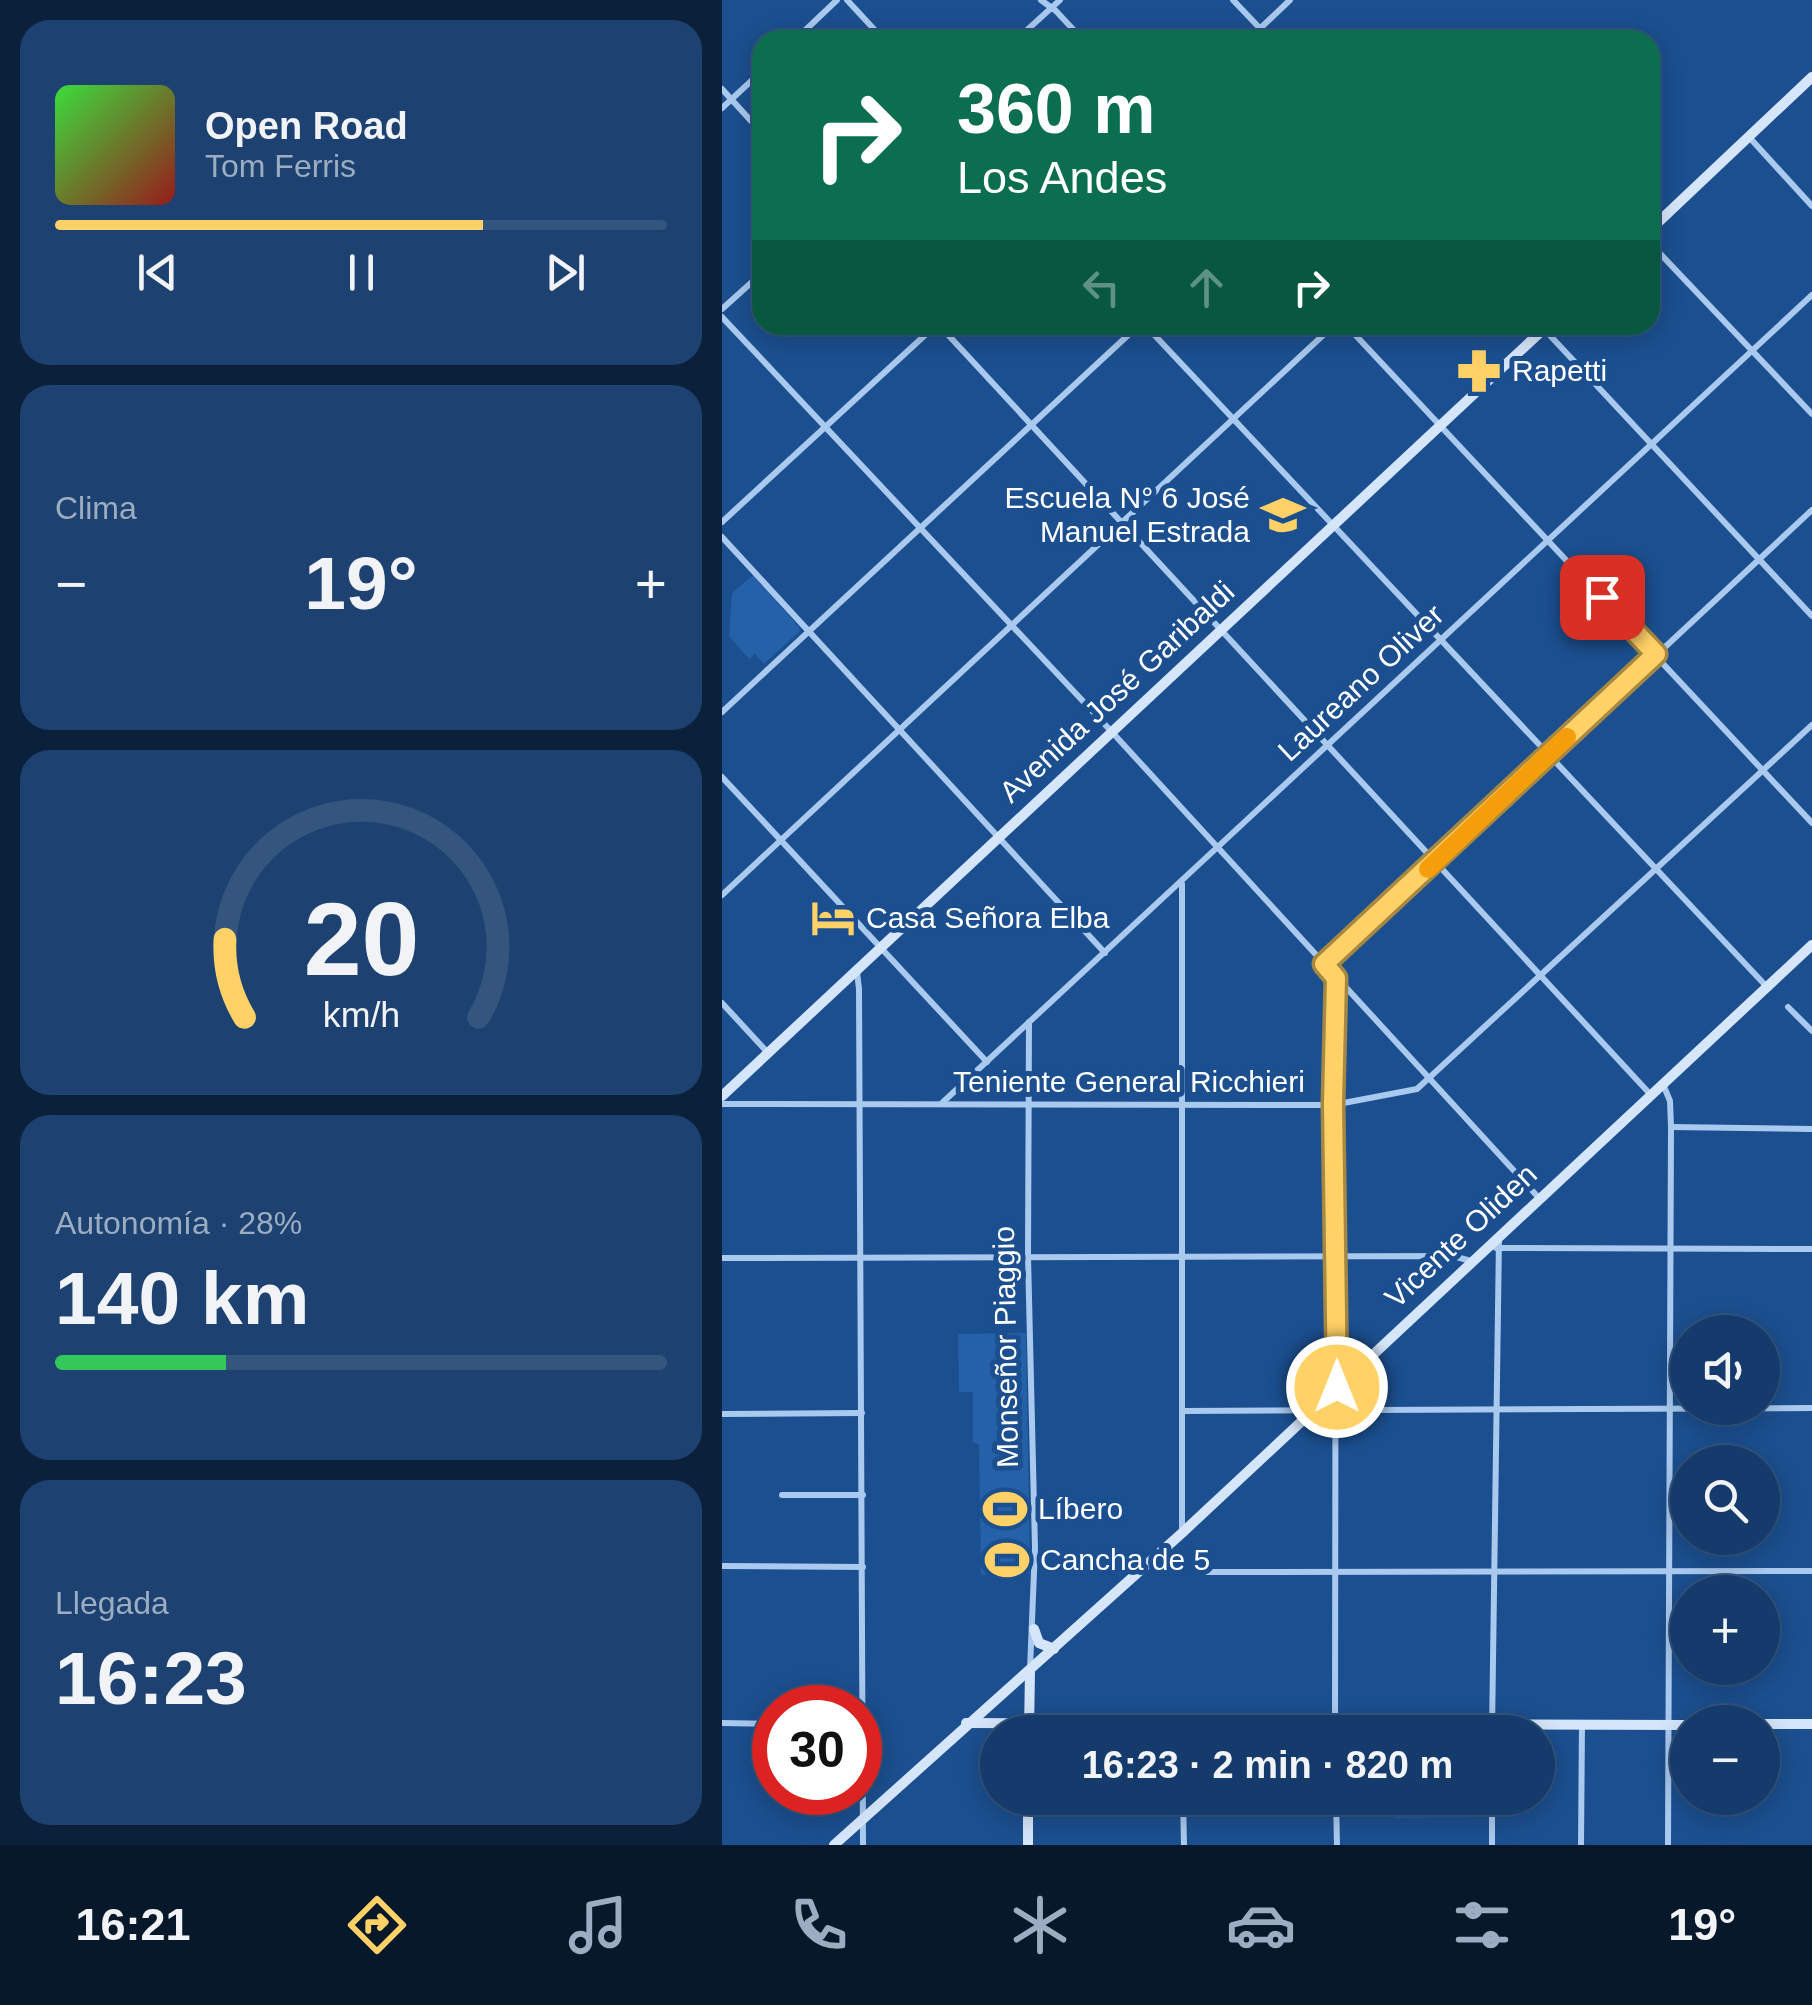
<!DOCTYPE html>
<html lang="es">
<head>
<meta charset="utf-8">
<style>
  body { margin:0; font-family:Arial,sans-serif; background:#1d4271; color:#f1f3f6; height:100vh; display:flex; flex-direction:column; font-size:38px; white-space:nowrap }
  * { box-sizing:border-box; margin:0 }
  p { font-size:32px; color:#9dadc1 }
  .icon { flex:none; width:55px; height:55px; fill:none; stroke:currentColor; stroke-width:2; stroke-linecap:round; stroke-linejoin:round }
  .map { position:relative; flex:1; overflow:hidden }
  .panel { display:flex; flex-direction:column; gap:20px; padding:20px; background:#0b203b; width:722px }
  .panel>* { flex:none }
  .guide { position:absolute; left:30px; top:30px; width:908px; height:305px; border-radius:30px; box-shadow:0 5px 25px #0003,0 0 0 2px #33557e; background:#0b6e4f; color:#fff; overflow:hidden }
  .tools { position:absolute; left:948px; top:1315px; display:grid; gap:20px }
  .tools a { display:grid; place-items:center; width:110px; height:110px; border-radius:50%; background:#143b6b; box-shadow:0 5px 25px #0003,0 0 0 2px #33557e; font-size:50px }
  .speed { position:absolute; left:30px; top:1685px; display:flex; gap:20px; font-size:50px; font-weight:700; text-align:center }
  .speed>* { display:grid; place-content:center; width:130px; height:130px; border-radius:50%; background:#143b6b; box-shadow:0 5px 25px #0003,0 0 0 2px #33557e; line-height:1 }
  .speed .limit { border:15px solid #d22; background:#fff; color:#111 }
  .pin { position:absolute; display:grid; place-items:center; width:85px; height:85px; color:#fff; margin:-42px; border-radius:20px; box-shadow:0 5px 15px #0006 }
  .me { position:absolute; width:110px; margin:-55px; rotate:0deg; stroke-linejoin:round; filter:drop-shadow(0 0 8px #0008) }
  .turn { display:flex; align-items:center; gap:35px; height:210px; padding:0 40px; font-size:45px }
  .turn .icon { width:130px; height:130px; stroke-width:2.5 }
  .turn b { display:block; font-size:70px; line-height:85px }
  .lanes { display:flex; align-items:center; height:95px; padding:0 40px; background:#0003; justify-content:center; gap:50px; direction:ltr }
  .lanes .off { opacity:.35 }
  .big { font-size:75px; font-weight:600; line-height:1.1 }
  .panel .card { flex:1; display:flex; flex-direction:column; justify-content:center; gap:15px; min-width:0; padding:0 35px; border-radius:30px; background:#1d4271 }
  .panel .dial { align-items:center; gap:0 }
  .dial svg { height:260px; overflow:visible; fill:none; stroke:#33557e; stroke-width:7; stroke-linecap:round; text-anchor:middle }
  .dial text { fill:#f1f3f6; stroke:none }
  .song { display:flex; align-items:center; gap:30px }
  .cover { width:120px; height:120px; border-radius:15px; background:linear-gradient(135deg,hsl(120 70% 55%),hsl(0 70% 35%)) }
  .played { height:10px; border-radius:5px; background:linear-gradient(90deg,#ffd166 70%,#33557e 70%) }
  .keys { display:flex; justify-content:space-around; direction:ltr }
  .heat { display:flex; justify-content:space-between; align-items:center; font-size:55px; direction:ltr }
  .charge { height:15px; border-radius:8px; background:linear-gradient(90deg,#34c759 28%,#33557e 0) }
  .trip { position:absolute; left:258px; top:1715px; width:575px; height:100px; border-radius:50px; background:#143b6b; box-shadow:0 5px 25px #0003,0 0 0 2px #33557e; font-weight:600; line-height:100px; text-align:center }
  .tab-bar { display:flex; height:160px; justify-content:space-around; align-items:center; background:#08182b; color:#9dadc1 }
  .tab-bar .icon { width:70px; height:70px }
  .tab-bar .selected { color:#ffd166 }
  .tab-bar b { font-size:45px; color:#f1f3f6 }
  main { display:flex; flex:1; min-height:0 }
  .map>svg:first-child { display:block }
  .green { fill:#2461a8 }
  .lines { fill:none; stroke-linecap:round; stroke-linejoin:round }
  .street { stroke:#a9c9ee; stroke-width:6 }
  .secondary { stroke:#d6e6fa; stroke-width:10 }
  .route-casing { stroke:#a68842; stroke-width:25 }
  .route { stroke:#ffd166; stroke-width:18 }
  .slow { stroke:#f59e0b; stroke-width:18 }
  .labels { text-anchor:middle; stroke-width:10; stroke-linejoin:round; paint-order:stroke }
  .poi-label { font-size:30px; fill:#fff; stroke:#1b4f8f; text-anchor:start }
  .street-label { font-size:30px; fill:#fff; stroke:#1b4f8f }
</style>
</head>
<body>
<main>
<section class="panel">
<div class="card">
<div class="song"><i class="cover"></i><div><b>Open Road</b><p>Tom Ferris</p></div></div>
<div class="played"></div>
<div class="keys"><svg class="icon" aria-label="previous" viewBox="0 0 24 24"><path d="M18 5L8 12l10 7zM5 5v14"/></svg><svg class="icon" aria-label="pause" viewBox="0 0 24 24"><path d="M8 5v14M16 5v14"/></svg><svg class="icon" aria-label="next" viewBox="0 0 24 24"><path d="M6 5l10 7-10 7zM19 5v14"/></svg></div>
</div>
<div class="card"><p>Clima</p>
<div class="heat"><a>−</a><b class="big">19°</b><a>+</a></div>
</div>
<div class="card dial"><svg viewBox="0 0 100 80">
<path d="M14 69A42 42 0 1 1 86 69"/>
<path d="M14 69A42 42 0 0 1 8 45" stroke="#ffd166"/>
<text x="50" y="56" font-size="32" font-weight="700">20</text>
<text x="50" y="72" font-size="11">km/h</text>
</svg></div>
<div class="card"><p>Autonomía · 28%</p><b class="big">140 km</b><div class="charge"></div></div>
<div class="card"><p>Llegada</p><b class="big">16:23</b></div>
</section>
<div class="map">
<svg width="1090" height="1845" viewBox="0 0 1090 1845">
  <rect width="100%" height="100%" fill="#1b4f8f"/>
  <g class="green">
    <path d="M31 575 77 627 78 631 42 664 33 654 27 659 7 636 10 593Z"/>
    <path d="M304 1333 308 1574 259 1575 257 1444 251 1443V1392H237L236 1334Z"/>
    <path d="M671 1798H762V1817L672 1818Z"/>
  </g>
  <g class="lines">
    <g class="street">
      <path d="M125 0 162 40"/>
      <path d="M319 0 334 11 361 40"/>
      <path d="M511 0 549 40"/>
      <path d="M73 40 115 0"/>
      <path d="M294 40 338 0"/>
      <path d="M526 40 568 0"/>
      <path d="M0 89 40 133"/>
      <path d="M0 108 40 71"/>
      <path d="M1027 137 1090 206"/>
      <path d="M928 243 1090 414"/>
      <path d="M0 309 40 273"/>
      <path d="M0 317 389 731 817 1198"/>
      <path d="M217 325 928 1094"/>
      <path d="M423 325 1045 987"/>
      <path d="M624 325 1090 823"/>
      <path d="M821 328 1090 616"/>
      <path d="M0 522 214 325"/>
      <path d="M0 537 383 953"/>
      <path d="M0 712 417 325"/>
      <path d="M0 777 265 1062"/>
      <path d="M460 884V1531"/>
      <path d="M0 895 612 325"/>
      <path d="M602 965 1090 510"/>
      <path d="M135 972 137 989 141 1845"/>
      <path d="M0 1003 46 1053"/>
      <path d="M1066 1007 1090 1031"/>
      <path d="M307 1022 306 1256 313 1548 308 1669"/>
      <path d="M941 1084 948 1101 949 1127 946 1845"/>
      <path d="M220 1103 1090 295"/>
      <path d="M0 1104 611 1105 695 1089 1090 725"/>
      <path d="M949 1127 1090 1129"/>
      <path d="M774 1248 1090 1249"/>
      <path d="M0 1258 731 1256 749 1261"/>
      <path d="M461 1411 1090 1408"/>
      <path d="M0 1414 140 1413"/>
      <path d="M60 1495H141"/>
      <path d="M0 1566 141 1567"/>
      <path d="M485 1572 1090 1571"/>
      <path d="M0 1723 52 1724"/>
      <path d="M613 1732 614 979"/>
      <path d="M770 1732 777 1239"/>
      <path d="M461 1798 462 1845"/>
      <path d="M614 1798 615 1845"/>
      <path d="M770 1845V1798"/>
      <path d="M859 1845 860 1724"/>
    </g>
    <g class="secondary">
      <path d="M928 230 1090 77"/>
      <path d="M0 1096 826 325"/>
      <path d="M312 1629 317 1643 332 1649"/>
      <path d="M244 1723 965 1725"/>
      <path d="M1040 1724H1090"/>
      <path d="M307 1732 308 1670"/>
      <path d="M112 1845 460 1533 1090 945"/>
      <path d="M306 1845V1798"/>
    </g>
  </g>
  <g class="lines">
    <g class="route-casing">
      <path id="route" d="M615 1387 611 1104 614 978 602 964 934 654 880 597"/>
    </g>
    <use href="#route" class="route"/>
    <path class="slow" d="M706 869 845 737"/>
  </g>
  <defs>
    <g id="pharmacy-bare" transform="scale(3.45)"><path d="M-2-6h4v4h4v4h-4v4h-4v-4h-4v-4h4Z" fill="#ffd166" stroke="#1b4f8f" stroke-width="2.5" paint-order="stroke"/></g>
    <g id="school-bare" transform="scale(3.45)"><path d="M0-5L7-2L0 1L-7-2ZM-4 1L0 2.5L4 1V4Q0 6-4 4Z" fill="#ffd166" stroke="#1b4f8f" stroke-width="2.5" paint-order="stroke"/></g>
    <g id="hotel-bare" transform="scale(3.45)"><path d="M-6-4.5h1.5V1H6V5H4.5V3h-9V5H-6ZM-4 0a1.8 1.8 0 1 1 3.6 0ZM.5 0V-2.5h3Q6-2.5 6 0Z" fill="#ffd166" stroke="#1b4f8f" stroke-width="2.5" paint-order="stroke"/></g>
    <g id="stadium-bare" transform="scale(3.45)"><path d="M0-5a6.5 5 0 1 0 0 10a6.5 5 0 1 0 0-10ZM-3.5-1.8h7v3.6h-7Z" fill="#ffd166" stroke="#1b4f8f" stroke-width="2.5" paint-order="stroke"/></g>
  </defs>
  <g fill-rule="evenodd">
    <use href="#pharmacy-bare" x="757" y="371"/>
    <use href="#school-bare" x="561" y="515"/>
    <use href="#hotel-bare" x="111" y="918"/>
    <use href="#stadium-bare" x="283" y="1509"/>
    <use href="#stadium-bare" x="285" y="1560"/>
  </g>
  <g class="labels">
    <g class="poi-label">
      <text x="790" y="381">Rapetti</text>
      <text x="528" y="508" text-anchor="end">Escuela N° 6 José<tspan x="528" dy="34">Manuel Estrada</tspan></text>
      <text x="144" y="928">Casa Señora Elba</text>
      <text x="316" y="1519">Líbero</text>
      <text x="318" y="1570">Cancha de 5</text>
    </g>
    <g class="street-label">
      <text transform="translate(639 683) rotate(-43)" y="10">Laureano Oliver</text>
      <text transform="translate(395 692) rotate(-43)" y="10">Avenida José Garibaldi</text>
      <text x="407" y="1092">Teniente General Ricchieri</text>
      <text transform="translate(739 1236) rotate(-43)" y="10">Vicente Oliden</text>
      <text transform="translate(284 1347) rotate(-91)" y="10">Monseñor Piaggio</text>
    </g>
  </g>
</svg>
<div class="tools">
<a><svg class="icon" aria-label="sound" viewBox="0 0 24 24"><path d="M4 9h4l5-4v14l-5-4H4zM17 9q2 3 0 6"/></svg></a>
<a><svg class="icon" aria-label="search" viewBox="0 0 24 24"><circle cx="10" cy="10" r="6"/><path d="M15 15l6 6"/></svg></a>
<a>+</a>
<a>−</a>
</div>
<div class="speed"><div class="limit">30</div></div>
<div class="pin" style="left:880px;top:597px;background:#d93025"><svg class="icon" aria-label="arrive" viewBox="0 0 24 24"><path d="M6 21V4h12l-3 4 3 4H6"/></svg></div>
<svg class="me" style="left:615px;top:1387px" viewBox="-20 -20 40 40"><circle r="17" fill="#ffd166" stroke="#fff" stroke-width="3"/><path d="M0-11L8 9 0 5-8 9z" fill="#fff"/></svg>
<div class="trip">16:23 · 2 min · 820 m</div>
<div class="guide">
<div class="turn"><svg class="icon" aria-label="right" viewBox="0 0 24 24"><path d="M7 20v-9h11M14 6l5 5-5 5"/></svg><div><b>360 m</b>Los Andes</div></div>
<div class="lanes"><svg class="icon off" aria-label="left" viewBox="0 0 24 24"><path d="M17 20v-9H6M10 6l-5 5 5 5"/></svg><svg class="icon off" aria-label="ahead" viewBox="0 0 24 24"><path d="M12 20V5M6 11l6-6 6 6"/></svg><svg class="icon" aria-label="right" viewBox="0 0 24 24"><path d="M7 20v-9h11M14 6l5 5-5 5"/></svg></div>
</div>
</div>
</main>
<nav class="tab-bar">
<b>16:21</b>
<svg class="icon selected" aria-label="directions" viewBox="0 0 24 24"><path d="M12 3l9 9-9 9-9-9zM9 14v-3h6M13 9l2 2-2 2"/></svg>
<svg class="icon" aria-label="music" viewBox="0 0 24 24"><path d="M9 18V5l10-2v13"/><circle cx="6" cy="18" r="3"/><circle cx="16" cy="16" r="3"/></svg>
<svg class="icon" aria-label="phone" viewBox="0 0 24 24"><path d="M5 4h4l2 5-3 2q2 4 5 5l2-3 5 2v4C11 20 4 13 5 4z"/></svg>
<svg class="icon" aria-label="climate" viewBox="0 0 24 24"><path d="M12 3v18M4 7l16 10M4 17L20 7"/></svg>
<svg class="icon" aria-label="car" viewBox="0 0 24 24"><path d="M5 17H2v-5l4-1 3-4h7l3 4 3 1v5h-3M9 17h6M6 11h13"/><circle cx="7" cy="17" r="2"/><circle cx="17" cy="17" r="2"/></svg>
<svg class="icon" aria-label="filters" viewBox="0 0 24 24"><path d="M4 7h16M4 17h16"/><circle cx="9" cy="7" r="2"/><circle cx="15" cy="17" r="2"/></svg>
<b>19°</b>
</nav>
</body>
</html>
